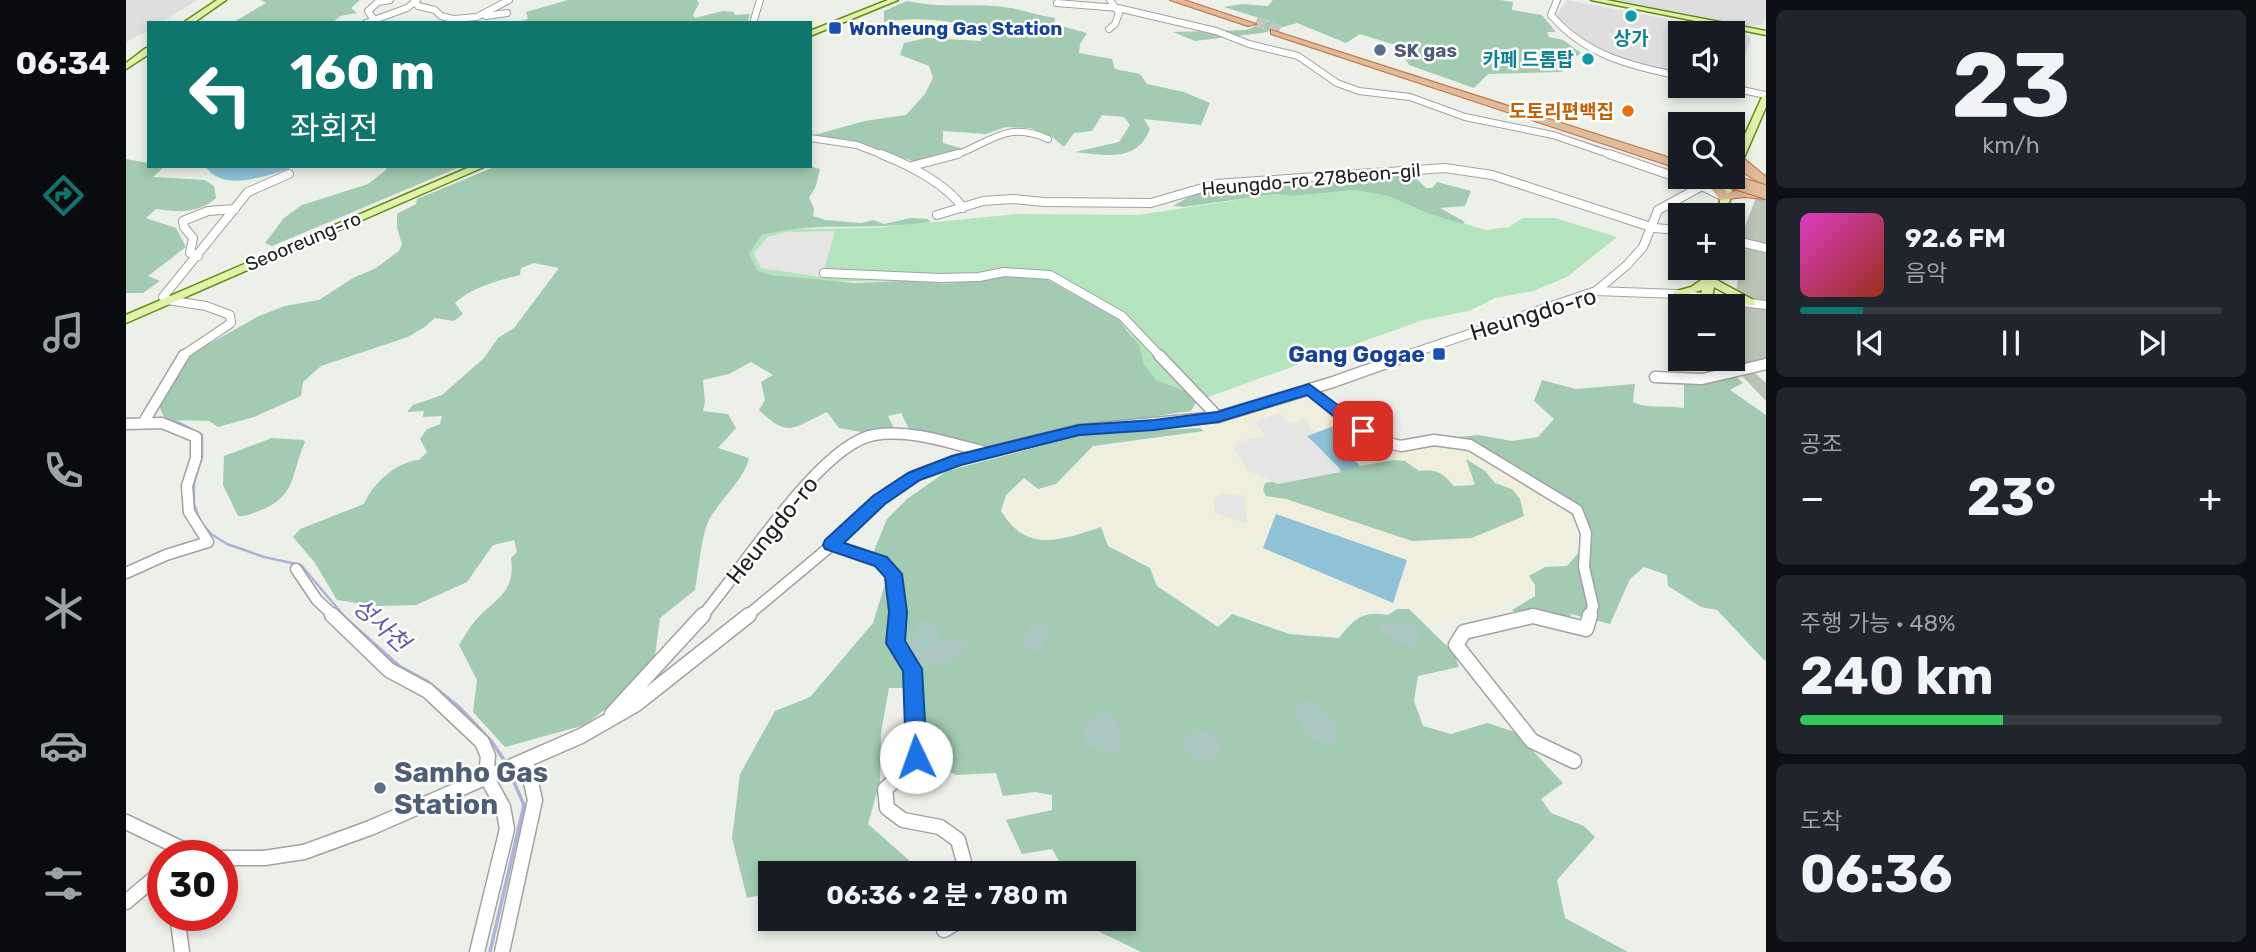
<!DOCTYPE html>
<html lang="ko">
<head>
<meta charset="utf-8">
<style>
  body { margin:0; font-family:Rubik,"Noto Sans KR",sans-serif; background:#20242c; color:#f1f3f6; height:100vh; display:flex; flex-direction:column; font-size:26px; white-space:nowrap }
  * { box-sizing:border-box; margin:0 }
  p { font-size:23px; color:#9ea1a6 }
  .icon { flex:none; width:38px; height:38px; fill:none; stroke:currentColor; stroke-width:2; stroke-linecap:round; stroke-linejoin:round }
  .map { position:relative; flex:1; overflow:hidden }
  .drawer { display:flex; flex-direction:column; gap:10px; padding:10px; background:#0d0f14; width:490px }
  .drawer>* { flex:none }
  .banner { position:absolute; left:21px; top:21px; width:665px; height:147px; border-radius:0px; box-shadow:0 4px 10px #0003; background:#0f766e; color:#fff; overflow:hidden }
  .fabs { position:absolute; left:1542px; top:21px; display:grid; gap:14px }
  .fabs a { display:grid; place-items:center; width:77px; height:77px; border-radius:0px; background:#171b24; box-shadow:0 4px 10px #0003; font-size:35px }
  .speed { position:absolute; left:21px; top:840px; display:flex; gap:14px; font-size:35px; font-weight:700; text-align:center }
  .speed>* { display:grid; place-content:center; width:91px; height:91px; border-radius:50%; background:#171b24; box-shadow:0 4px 10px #0003; line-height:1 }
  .speed .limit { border:10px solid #d22; background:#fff; color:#111 }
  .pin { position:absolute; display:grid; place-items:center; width:60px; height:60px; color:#fff; margin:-30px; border-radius:14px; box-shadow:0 4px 10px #0006 }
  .me { position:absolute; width:77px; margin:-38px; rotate:357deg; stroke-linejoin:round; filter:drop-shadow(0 0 5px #0008) }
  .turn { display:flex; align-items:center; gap:24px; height:147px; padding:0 28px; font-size:32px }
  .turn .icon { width:91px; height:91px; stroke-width:2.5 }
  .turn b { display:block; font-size:49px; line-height:60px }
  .big { font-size:52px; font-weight:700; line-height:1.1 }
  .drawer .tile { flex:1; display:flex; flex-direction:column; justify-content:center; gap:10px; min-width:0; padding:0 24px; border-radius:10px; background:#20242c }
  .drawer .dial { align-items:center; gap:0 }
  .dial b { font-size:91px; line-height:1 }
  .song { display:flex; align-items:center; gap:21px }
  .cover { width:84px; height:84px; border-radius:10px; background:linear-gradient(135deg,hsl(310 70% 55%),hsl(10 70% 35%)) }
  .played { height:7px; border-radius:4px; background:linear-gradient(90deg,#0f766e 15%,#363941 15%) }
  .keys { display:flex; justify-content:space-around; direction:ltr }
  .heat { display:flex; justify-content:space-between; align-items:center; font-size:38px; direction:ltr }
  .charge { height:10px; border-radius:5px; background:linear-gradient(90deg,#34c759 48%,#363941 0) }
  .trip { position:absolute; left:632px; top:861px; width:378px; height:70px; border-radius:0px; background:#171b24; box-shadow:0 4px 10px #0003; font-weight:700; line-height:70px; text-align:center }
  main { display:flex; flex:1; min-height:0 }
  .tab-bar { display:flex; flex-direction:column; width:126px; justify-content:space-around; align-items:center; background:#090b0e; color:#9ea1a6 }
  .tab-bar .icon { width:49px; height:49px }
  .tab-bar .active { color:#0f766e }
  .tab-bar b { font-size:32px; color:#f1f3f6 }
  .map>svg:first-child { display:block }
  .residential { fill:#dedede }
  .military { fill:#f0efdd; fill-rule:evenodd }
  .construction { fill:#b9c4b4 }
  .grass { fill:#b4e4bd }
  .forest { fill:#a2cbb1 }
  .cemetery { fill:#acc6c2 }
  .pitch { fill:#8fc2d6 }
  .parking { fill:#e5e5e5 }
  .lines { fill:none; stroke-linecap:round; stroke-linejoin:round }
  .stream-far2 { stroke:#aeb2d8; stroke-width:2 }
  .stream-far1 { stroke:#aeb2d8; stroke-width:2.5 }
  .stream { stroke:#aeb2d8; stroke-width:3.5 }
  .highway-tunnel { stroke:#c4c7c0; stroke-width:10; stroke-dasharray:10 5; stroke-linecap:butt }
  .minor-far3-casing { stroke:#a2a2a2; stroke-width:8 }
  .minor-far2-casing { stroke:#a2a2a2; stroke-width:10 }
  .minor-far1-casing { stroke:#a2a2a2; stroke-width:13 }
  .minor-casing { stroke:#a2a2a2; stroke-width:17 }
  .major-casing { stroke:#628c11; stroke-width:3 }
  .highway-casing { stroke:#c8693b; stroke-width:2 }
  .minor-far3 { stroke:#fff; stroke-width:6 }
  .minor-far2 { stroke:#fff; stroke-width:8 }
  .minor-far1 { stroke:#fff; stroke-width:10 }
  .minor { stroke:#fff; stroke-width:14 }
  .major { fill:#e1f2ab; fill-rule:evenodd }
  .highway { fill:#debb99; fill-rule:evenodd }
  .highway-bridge-casing { stroke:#c8693b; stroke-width:15; stroke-linecap:butt }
  .highway-bridge { stroke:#debb99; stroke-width:13 }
  .route { fill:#1a73e8; stroke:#114b97; stroke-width:2 }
  .culture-dot { fill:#0f9aa8; stroke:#fff; stroke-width:2.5 }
  .transit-dot { fill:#1a4fb4; stroke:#fff; stroke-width:2.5 }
  .service-dot { fill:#5c6f8a; stroke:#fff; stroke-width:2.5 }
  .food-dot { fill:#e8710a; stroke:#fff; stroke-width:2.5 }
  .labels { text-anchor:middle; stroke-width:5; stroke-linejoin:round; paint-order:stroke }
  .far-transit-label { font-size:19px; font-weight:bold; fill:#164399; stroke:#fff; text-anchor:start }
  .far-culture-label { font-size:19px; font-weight:bold; fill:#0d838f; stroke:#fff }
  .far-service-label { font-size:19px; font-weight:bold; fill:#4e5e75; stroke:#fff; text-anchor:start }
  .far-food-label { font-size:19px; font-weight:bold; fill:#c56008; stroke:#fff; text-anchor:end }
  .far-street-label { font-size:19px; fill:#212121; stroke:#fff }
  .street-label { font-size:23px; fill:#212121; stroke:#fff }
  .transit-label { font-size:23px; font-weight:bold; fill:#164399; stroke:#fff; text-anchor:end }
  .water-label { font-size:24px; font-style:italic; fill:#6457a7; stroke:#fff }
  .near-service-label { font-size:28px; font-weight:bold; fill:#4e5e75; stroke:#fff; text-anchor:start }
</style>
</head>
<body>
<main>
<nav class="tab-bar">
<b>06:34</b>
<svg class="icon active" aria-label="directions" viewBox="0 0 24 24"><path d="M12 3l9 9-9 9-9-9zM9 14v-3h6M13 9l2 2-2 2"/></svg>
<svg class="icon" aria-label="music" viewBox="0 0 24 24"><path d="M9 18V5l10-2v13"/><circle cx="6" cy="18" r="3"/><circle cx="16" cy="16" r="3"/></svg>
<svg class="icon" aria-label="phone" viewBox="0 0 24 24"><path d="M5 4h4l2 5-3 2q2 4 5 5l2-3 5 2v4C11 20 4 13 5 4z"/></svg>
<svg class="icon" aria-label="climate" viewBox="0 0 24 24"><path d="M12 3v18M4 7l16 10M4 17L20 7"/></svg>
<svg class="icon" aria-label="car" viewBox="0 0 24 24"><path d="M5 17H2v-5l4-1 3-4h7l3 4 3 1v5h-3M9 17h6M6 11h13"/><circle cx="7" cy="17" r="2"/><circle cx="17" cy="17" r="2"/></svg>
<svg class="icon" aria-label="filters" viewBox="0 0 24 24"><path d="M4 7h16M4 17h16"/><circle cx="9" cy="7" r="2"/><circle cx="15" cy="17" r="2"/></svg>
</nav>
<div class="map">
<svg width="1640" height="952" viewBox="0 0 1640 952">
  <rect width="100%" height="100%" fill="#edf0e8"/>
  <g class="residential">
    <path d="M0 0H72L34 23H23V30L0 42Z"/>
    <path d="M1441 0 1619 34 1625 39 1609 85H1606V33H1554V74L1500 61 1462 45 1430 16Z"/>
    <path d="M1486 0H1640V17L1636 25 1622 26Z"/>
  </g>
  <path class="military" d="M1184 397 1247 444 1277 452 1311 444 1336 449 1444 512 1451 530 1436 563 1414 562 1399 576 1407 585 1405 596 1373 608 1301 624 1284 607 1269 605 1260 611 1244 609 1224 617 1211 635 1164 629 1103 609 1091 622 1034 583 1028 567 984 544 977 523 926 539 904 535 888 525 879 511 883 497 898 481 913 493 933 487 972 448 1083 432 1079 428ZM1340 460 1359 471 1369 483 1386 489 1149 499 1279 461 1293 471 1305 469 1317 474 1327 486 1349 485Z"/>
  <path class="construction" d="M1640 171V362L1620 365 1640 383V401L1601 360 1606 359 1607 318 1618 229Z"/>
  <path class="grass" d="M1229 190 1262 196 1301 213 1360 230 1383 227 1397 218H1429L1491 237 1441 277 1407 291 1369 298 1343 311 1297 320 1071 401C1059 391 1040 389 1029 379 1012 364 1013 333 989 318 970 306 907 279 886 277 873 275 839 283 822 284 806 285 790 281 775 281 728 281 677 285 632 271L623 254 636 235 658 229 747 228 892 214 1012 215 1149 194 1167 196Z"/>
  <g class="forest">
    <path d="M135 0H234L225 8 231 13 214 16 206 23H106L140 3Z"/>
    <path d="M442 0H571L573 3 567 15 569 18 597 11 608 12 609 15 624 14 621 23H388L402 19 400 12Z"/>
    <path d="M1147 0H1374L1387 2 1386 10 1416 15 1430 32H1421L1423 37 1437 40 1455 53 1441 63 1436 72 1362 74 1348 88 1283 65 1272 46 1234 34 1220 43 1171 23 1136 33 1069 41 1047 32 1120 30 1143 21 1098 7 1116 4 1142 6Z"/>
    <path d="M781 1C816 9 850 2 885 8 900 11 914 16 929 18L928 24 961 33 954 44 953 53 986 59 989 69 1014 74 1021 84 1058 92 1084 103 1075 125 1018 119 1024 129C1011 163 979 155 949 152L993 142 1004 125 998 117 976 115 966 131 948 133 938 147 925 136 904 128 880 127 860 134 817 131V143L838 149 789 162 741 145 688 135 739 121 780 115 799 94 807 78 803 66 774 55 778 43 801 38 855 41V27C816 21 799 16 758 22V11Z"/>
    <path d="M0 159 23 163V166H39L27 177 79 180 88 186 90 198C71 214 54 212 30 209L20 218 50 228 60 247 22 276 34 281 17 293H0Z"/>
    <path d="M261 166H336L146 246 139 243 158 218 176 205 242 184 260 170Z"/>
    <path d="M371 166H683L694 169 690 186 683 198 688 208 687 216 699 220 735 223 747 220 758 224 785 218 802 219 804 222C749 231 690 221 636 235L623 254 632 271 646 275 728 283 777 281 820 284 885 276 921 280 992 319 1013 346 1018 364 1030 380 1061 392 1071 401 1065 411 948 428 853 448 783 429 775 413 762 416 769 430 741 433 713 428 701 412C666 428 663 439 633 410L639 400 635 382 647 375 625 362 603 374 577 380 579 402 577 411 602 414 610 428 592 448 623 458C619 478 595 499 584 518 575 534 573 570 569 590L534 618 529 656 495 697 459 725 379 747 347 712 351 680 333 645C338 637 343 628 349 621 369 598 390 594 385 558L391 552 388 540 367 545 341 582 290 605 249 606 211 600 189 563 167 537 174 529 238 504C247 483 270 462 293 460L301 452 294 439 301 429 314 424 316 416 297 417 298 411 281 412 287 405 316 395 358 358 372 338 388 328 433 268 408 263 395 268 394 275C372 280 346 287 329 303L337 314 328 321 309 318 300 326 282 337 195 366 177 382 175 396 128 417 92 427 83 421 39 420 33 406 63 355 133 316 159 306 193 300 227 278 250 268 273 251 276 244 271 228V214L290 204 291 199Z"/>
    <path d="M1278 173 1287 175 1300 188H1306L1311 182 1345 191 1339 206 1314 208 1339 222 1336 224 1301 213 1262 196 1229 190 1167 196 1149 194 1057 207 1047 206 1066 195 1091 187 1143 182 1174 187 1198 184 1209 178Z"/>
    <path d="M1607 374 1617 383 1604 390 1640 415V662L1591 610 1575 607 1542 586 1541 575 1518 567 1504 579 1484 624 1445 614 1444 620 1395 618 1386 610 1409 596V585L1403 576 1419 567 1441 566 1453 552 1454 532 1445 509 1340 449 1331 437 1353 435 1386 441 1412 437 1428 419 1408 401 1416 380 1450 389 1509 384 1507 402C1521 409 1541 405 1558 408V385L1581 383Z"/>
    <path d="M1074 428 1078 431 967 446 930 484 912 489 898 478 880 495 875 511C901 554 935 540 975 527L982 546 1024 568 1031 586 1092 627 1106 614 1163 634 1213 638C1229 618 1235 611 1262 615L1271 609H1283L1328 653 1333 667 1292 676 1288 701 1297 726 1325 734 1361 723 1389 732 1437 783 1415 799 1425 813 1458 826 1469 837 1431 880 1439 918 1502 952H1015L972 931 965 919H998V873H940L926 849 896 854 880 820 926 810V795L909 792 877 796 870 773 830 775 795 758 784 688H763L755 733 754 781 742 824 785 862 783 873H644V893L621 898 606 838 614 774 649 711 684 697 747 623 760 581 747 553 761 519 781 499 821 471 961 434Z"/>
    <path d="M146 438 177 440 179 442C165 473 171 494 138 509 129 512 121 517 112 516L97 485 98 456Z"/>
    <path d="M1340 459 1359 471 1369 483 1386 489 1394 499 1398 516 1346 538 1286 541 1160 499 1140 496 1137 490 1139 483 1268 460 1279 461 1293 471C1310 468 1317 473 1328 486L1349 485Z"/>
  </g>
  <g class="cemetery">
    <path d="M800 620 811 625 815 644 837 638 842 644 840 651C827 662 810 672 794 661 789 658 783 655 783 649 782 640 791 630 793 622Z"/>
    <path d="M1264 621 1292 626 1297 630 1287 648 1254 632 1253 624Z"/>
    <path d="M915 622 923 630 915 651 905 652 898 646 896 638 904 625Z"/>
    <path d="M1182 700C1198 706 1211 720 1212 738L1206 745C1183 743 1172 728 1169 707L1170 703Z"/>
    <path d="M972 712H982C996 729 1001 733 990 754 968 748 956 752 956 726Z"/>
    <path d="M1073 729 1087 734 1096 746 1092 758 1080 764 1062 752 1058 745 1062 731Z"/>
  </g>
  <g class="pitch">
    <path d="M79 166H162L163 169C137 176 98 193 79 166Z"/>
    <path d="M1213 424 1230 439 1214 446 1234 466 1216 471 1181 436Z"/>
    <path d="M1150 514 1281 560 1267 603 1137 548Z"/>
  </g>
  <g class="parking">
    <path d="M709 231 696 277 635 268 628 254 641 237 660 232Z"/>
    <path d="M1153 413 1164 424 1178 419 1190 433 1180 436 1215 472 1152 484 1121 470 1107 447 1112 445 1111 442 1140 436 1128 422Z"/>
    <path d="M1094 494 1119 496 1121 524 1089 513 1088 500Z"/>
  </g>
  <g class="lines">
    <g class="stream-far2">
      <path d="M1444 138 1485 151"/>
      <path d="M1517 162 1554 174"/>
      <path d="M1563 177 1581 183"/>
      <path d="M1632 200 1640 202"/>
    </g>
    <path class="stream-far1" d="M41 420 52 422 76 435V457L68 483V504L74 521 85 534 101 544 138 557 175 565 218 616"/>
    <g class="stream">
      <path d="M216 615 273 666 302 682 333 707 366 742 380 763"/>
      <path d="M364 952 398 805 384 773"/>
    </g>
    <path class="highway-tunnel" d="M1130 22 1154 30"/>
    <g class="minor-far3-casing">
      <g id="minor-far3">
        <path d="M288 0 292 6 309 10 315 16 327 19 351 17 383 0"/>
        <path d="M1431 0 1425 15C1459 55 1504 66 1554 76"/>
        <path d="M931 3 992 8 1090 31 1123 44 1172 56 1211 83 1233 91 1284 97 1339 117 1427 135 1488 156"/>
        <path d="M360 16 381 13"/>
        <path d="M248 20 242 11 252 2 264 0"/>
        <path d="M240 23 281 8 291 0"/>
        <path d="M627 23 634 0"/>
        <path d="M983 29 989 24 993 13 984 0"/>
        <path d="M1597 86 1640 95"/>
        <path d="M684 138 731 145 759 156"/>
        <path d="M827 156C865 143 880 120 922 139"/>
      </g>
    </g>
    <g class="minor-far2-casing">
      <g id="minor-far2">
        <path d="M755 154C781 164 821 184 837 208"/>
        <path d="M1483 154 1576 186 1598 197"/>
        <path d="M786 166 832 154"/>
        <path d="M811 215 857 201 887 199 918 202 1025 203 1090 184 1319 168 1366 175 1528 228 1554 230"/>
        <path d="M1606 240 1640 248"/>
        <path d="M72 256 64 253 67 238 58 227 57 221 82 211 109 209"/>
        <path d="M698 273 815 278 853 277 878 272 924 275 996 316 1034 356"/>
        <path d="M1470 291 1501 265 1517 247 1532 210 1576 186"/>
        <path d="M37 297 122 192 163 174"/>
        <path d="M41 300 80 306 104 315 105 323 56 356"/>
        <path d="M1278 356 1470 291 1551 294 1640 305"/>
      </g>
    </g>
    <g class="minor-far1-casing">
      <g id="minor-far1">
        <path d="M1033 355 1092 417"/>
        <path d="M1529 377 1576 379 1640 364"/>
        <path d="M1183 389 1221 421 1253 441 1275 446 1308 440 1344 445 1451 510 1460 533 1458 567 1467 606 1464 616"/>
        <path d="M19 420 58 355"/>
        <path d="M0 424 36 423 70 437V458L61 486 63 512 82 542 40 555 0 573"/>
        <path d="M706 545C752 560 774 559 772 616"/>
        <path d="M170 569 191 600 208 616"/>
        <path d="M576 616C614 573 694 444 748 435 785 429 824 443 859 452"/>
        <path d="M621 616 700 550 753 500 788 476 831 460 952 430 1092 417 1207 382 1283 355"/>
      </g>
    </g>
    <g class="minor-casing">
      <g id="minor">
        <path d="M206 615 263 670 302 691 356 742 362 756 360 776 377 807 381 829 351 952"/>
        <path d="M772 615 769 643 787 669 790 757 784 767 759 789 761 808 777 820 814 827 832 840 841 873"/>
        <path d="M486 714 577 615"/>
        <path d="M1448 761 1406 741 1330 645 1338 632 1407 616 1460 629 1464 615"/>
        <path d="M0 822 71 856"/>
        <path d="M96 858H138L178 852 244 828 455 736 509 705 623 615"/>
        <path d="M0 902 37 871"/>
        <path d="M51 915 56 952"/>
        <path d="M818 930 837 919"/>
        <path d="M376 952 409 800 400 760"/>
      </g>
    </g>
    <g class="major-casing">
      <g id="major">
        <path d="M91 0H100L67 23H57Z"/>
        <path d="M762 0H772L684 36V31Z"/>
        <path d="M1465 0H1480L1640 31V35Z"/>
        <path d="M20 48H23V54L0 69V63Z"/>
        <path d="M1640 94V107L1610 176 1600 215H1590L1601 177H1606V163L1636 97Z"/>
        <path d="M346 166H360L0 323V315Z"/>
        <path d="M1581 268H1591L1589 279 1629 301V305H1621L1588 287 1586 298 1580 301 1574 298 1576 290 1551 297 1547 296V292L1565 287 1578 278Z"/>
      </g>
    </g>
    <g class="highway-casing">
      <g id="highway">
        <path d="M1044 0H1058L1130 24 1122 26Z"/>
        <path d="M1145 30 1554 161V169L1145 34Z"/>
        <path d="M1614 155 1640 177V187L1618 173 1612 165 1606 167V158Z"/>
        <path d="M1569 177 1590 178 1601 193 1618 189 1640 193V199L1618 197 1594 200 1582 184Z"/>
      </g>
    </g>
    <use href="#minor-far3" class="minor-far3"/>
    <use href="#minor-far2" class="minor-far2"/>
    <use href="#minor-far1" class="minor-far1"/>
    <use href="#minor" class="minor"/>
    <use href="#major" class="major"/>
    <use href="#highway" class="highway"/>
    <g class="highway-bridge-casing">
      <path id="highway-bridge" d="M1591 177 1640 192"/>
    </g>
    <use href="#highway-bridge" class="highway-bridge"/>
  </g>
  <path class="route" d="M1183 384 1242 427 1245 431 1242 435H1232L1181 395 1092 422 1028 430 953 435 835 465 794 480 759 504 718 543 761 557 776 574 781 612 779 641 796 669 801 757 798 763 790 766 783 763 780 757 777 671 760 643 763 612 759 577 749 566 699 549 697 545 699 540 747 496 782 473 826 456 953 425 1028 420 1091 412Z"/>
  <g class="culture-dot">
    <circle cx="1505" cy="16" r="7"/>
    <circle cx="1462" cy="59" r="7"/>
  </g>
  <g class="transit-dot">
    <rect x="702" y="21" width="14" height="14" rx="3.5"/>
    <rect x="1306" y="347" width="14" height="14" rx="3.5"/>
  </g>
  <g class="service-dot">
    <circle cx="1254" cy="50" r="7"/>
    <circle cx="254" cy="788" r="7"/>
  </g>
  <circle class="food-dot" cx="1502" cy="111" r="7"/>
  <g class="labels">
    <g class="far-transit-label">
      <text x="723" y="35">Wonheung Gas Station</text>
    </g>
    <g class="far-culture-label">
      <text x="1505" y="45">상가</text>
      <text x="1448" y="66" text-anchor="end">카페 드롭탑</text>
    </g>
    <g class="far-service-label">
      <text x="1268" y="57">SK gas</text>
    </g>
    <g class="far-food-label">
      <text x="1488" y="118">도토리편백집</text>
    </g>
    <g class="far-street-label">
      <text transform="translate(1185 179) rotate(-5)" y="7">Heungdo-ro 278beon-gil</text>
      <text transform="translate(177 241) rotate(-23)" y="7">Seooreung-ro</text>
    </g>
    <g class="street-label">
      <text transform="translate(1407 314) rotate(-17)" y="8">Heungdo-ro</text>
      <text transform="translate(646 530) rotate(-51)" y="8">Heungdo-ro</text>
    </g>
    <g class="transit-label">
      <text x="1299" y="362">Gang Gogae</text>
    </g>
    <g class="water-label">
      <text transform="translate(255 625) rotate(42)" y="8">성사천</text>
    </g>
    <g class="near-service-label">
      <text x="268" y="782">Samho Gas<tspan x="268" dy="32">Station</tspan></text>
    </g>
  </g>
</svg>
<div class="fabs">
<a><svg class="icon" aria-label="sound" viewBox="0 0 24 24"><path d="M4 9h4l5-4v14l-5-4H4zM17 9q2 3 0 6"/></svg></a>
<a><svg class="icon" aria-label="search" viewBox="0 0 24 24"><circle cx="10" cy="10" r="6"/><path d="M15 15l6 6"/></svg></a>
<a>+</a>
<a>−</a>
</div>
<div class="speed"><div class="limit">30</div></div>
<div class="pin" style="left:1237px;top:431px;background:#d93025"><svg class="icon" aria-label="arrive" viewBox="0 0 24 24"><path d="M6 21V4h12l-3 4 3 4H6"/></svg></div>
<svg class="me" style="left:790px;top:757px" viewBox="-20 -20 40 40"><circle r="19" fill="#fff"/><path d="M0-13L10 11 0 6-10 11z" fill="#1a73e8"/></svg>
<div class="trip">06:36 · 2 분 · 780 m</div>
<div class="banner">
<div class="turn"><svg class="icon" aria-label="left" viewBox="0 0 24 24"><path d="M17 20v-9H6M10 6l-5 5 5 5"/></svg><div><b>160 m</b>좌회전</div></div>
</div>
</div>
<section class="drawer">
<div class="tile dial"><b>23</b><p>km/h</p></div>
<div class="tile">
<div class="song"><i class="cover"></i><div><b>92.6 FM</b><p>음악</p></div></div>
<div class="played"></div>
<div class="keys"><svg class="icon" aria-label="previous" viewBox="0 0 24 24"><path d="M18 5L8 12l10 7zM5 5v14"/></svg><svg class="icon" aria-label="pause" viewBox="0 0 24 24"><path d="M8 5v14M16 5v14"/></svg><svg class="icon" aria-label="next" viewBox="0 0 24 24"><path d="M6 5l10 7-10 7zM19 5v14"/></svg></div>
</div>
<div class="tile"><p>공조</p>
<div class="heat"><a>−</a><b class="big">23°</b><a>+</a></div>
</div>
<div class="tile"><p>주행 가능 · 48%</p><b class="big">240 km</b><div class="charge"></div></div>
<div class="tile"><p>도착</p><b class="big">06:36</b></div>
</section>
</main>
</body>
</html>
